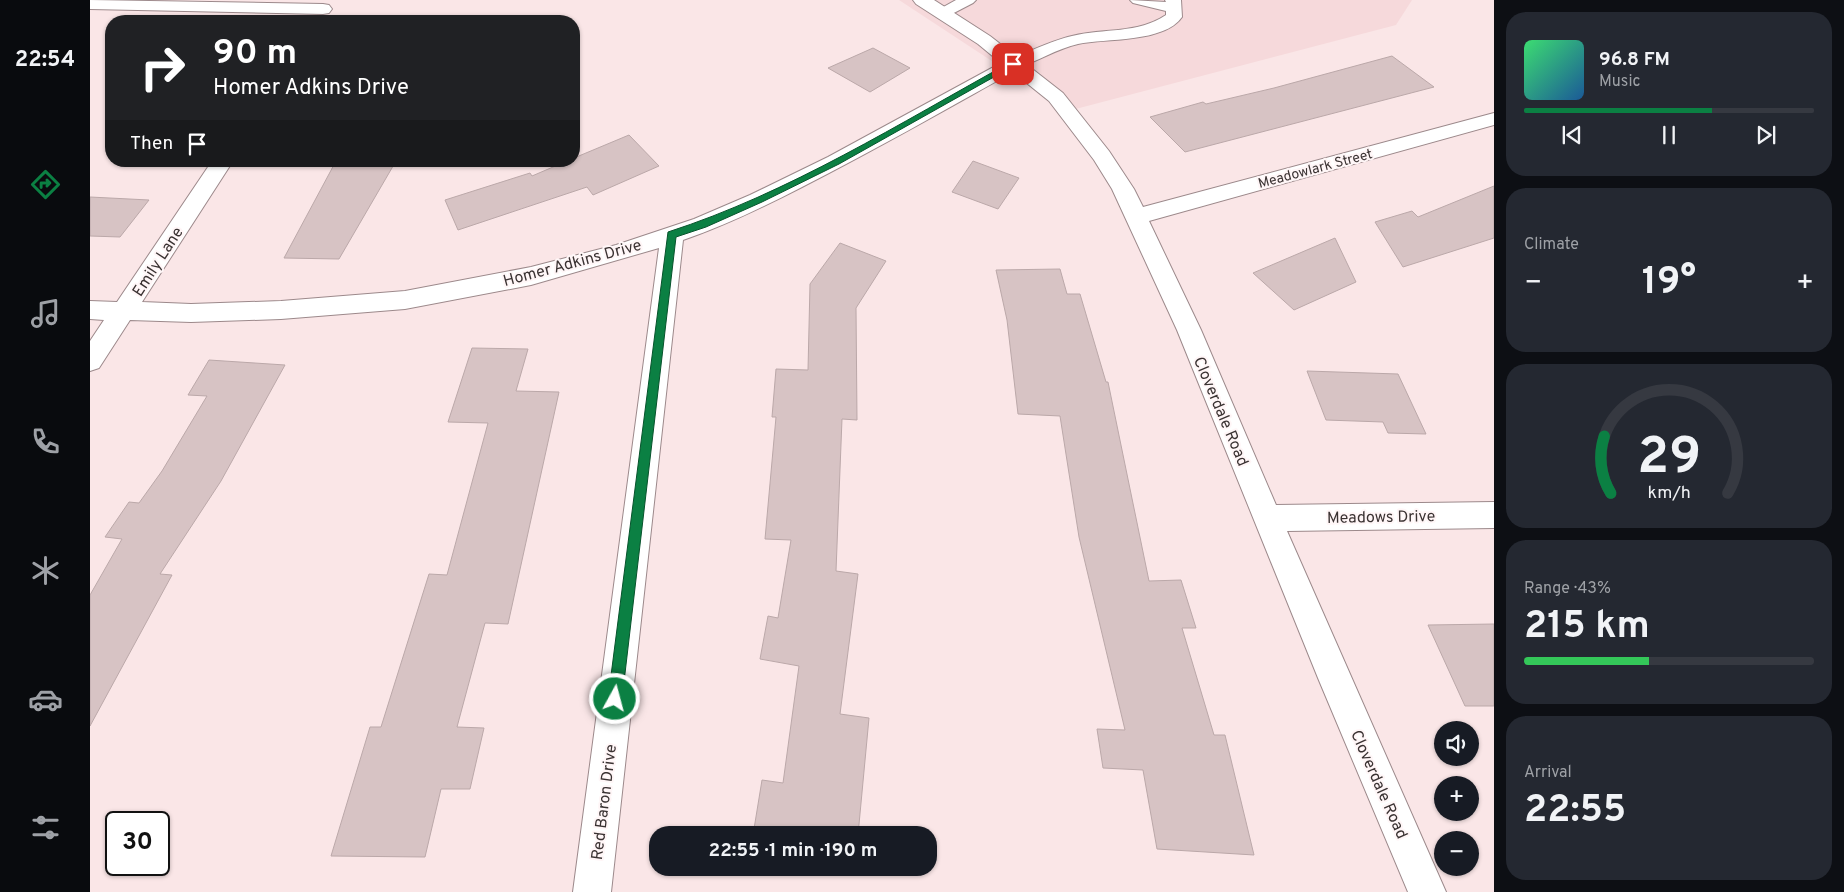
<!DOCTYPE html>
<html lang="en">
<head>
<meta charset="utf-8">
<style>
  body { margin:0; font-family:Overpass,sans-serif; background:#242831; color:#f1f3f6; height:100vh; display:flex; flex-direction:column; font-size:19px; white-space:nowrap }
  * { box-sizing:border-box; margin:0 }
  p { font-size:16px; color:#9ea1a6 }
  .icon { flex:none; width:28px; height:28px; fill:none; stroke:currentColor; stroke-width:2; stroke-linecap:round; stroke-linejoin:round }
  .map { position:relative; flex:1; overflow:hidden }
  .panel { display:flex; flex-direction:column; gap:12px; padding:12px; background:#0d0f14; width:350px }
  .panel>* { flex:none }
  .banner { position:absolute; left:15px; top:15px; width:475px; height:152px; border-radius:20px; box-shadow:0 1px 4px #0004; background:#202124; color:#fff; overflow:hidden }
  .buttons { position:absolute; left:1344px; top:721px; display:grid; gap:10px }
  .buttons a { display:grid; place-items:center; width:45px; height:45px; border-radius:50%; background:#171b24; box-shadow:0 1px 4px #0004; font-size:25px }
  .speed { position:absolute; left:15px; top:811px; display:flex; gap:10px; font-size:25px; font-weight:700; text-align:center }
  .speed>* { display:grid; place-content:center; width:65px; height:65px; border-radius:50%; background:#171b24; box-shadow:0 1px 4px #0004; line-height:1 }
  .speed .limit { border:2px solid #111; border-radius:8px; background:#fff; color:#111 }
  .pin { position:absolute; display:grid; place-items:center; width:42px; height:42px; color:#fff; margin:-21px; border-radius:10px; box-shadow:0 2px 8px #0006 }
  .me { position:absolute; width:55px; margin:-28px; rotate:7deg; stroke-linejoin:round; filter:drop-shadow(0 0 4px #0008) }
  .turn { display:flex; align-items:center; gap:18px; height:105px; padding:0 25px; font-size:22px }
  .turn .icon { width:65px; height:65px; stroke-width:2.5 }
  .turn b { display:block; font-size:35px; line-height:42px }
  .then { display:flex; align-items:center; height:48px; padding:0 25px; background:#0003; gap:10px; font-size:19px }
  .big { font-size:38px; font-weight:700; line-height:1.1 }
  .panel .card { flex:1; display:flex; flex-direction:column; justify-content:center; gap:8px; min-width:0; padding:0 18px; border-radius:20px; background:#242831 }
  .panel .dial { align-items:center; gap:0 }
  .dial svg { height:130px; overflow:visible; fill:none; stroke:#363941; stroke-width:7; stroke-linecap:round; text-anchor:middle }
  .dial text { fill:#f1f3f6; stroke:none }
  .song { display:flex; align-items:center; gap:15px }
  .cover { width:60px; height:60px; border-radius:8px; background:linear-gradient(135deg,hsl(140 70% 55%),hsl(210 70% 35%)) }
  .played { height:5px; border-radius:2px; background:linear-gradient(90deg,#0b8043 65%,#363941 65%) }
  .keys { display:flex; justify-content:space-around; direction:ltr }
  .heat { display:flex; justify-content:space-between; align-items:center; font-size:28px; direction:ltr }
  .charge { height:8px; border-radius:4px; background:linear-gradient(90deg,#34c759 43%,#363941 0) }
  .trip { position:absolute; left:559px; top:826px; width:288px; height:50px; border-radius:20px; background:#171b24; box-shadow:0 1px 4px #0004; font-weight:700; line-height:50px; text-align:center }
  main { display:flex; flex:1; min-height:0 }
  .dock { display:flex; flex-direction:column; width:90px; justify-content:space-around; align-items:center; background:#090b0e; color:#9ea1a6 }
  .dock .icon { width:35px; height:35px }
  .dock .selected { color:#0b8043 }
  .dock b { font-size:22px; color:#f1f3f6 }
  .map>svg:first-child { display:block }
  .built { fill:#f6d9db }
  .building { fill:#d7c3c4; stroke:#bba8a9 }
  .lines { fill:none; stroke-linecap:round; stroke-linejoin:round }
  .service-casing { stroke:#9c898b; stroke-width:2 }
  .minor-casing { stroke:#9c898b; stroke-width:2 }
  .service { fill:#fff; fill-rule:evenodd }
  .minor { fill:#fff; fill-rule:evenodd }
  .route { fill:#0b8043; stroke:#07532c }
  .labels { text-anchor:middle; stroke-width:4; stroke-linejoin:round; paint-order:stroke }
  .far-street-label { font-size:14px; fill:#3a3232; stroke:#fff6f7 }
  .street-label { font-size:16px; fill:#3a3232; stroke:#fff6f7 }
</style>
</head>
<body>
<main>
<nav class="dock">
<b>22:54</b>
<svg class="icon selected" aria-label="directions" viewBox="0 0 24 24"><path d="M12 3l9 9-9 9-9-9zM9 14v-3h6M13 9l2 2-2 2"/></svg>
<svg class="icon" aria-label="music" viewBox="0 0 24 24"><path d="M9 18V5l10-2v13"/><circle cx="6" cy="18" r="3"/><circle cx="16" cy="16" r="3"/></svg>
<svg class="icon" aria-label="phone" viewBox="0 0 24 24"><path d="M5 4h4l2 5-3 2q2 4 5 5l2-3 5 2v4C11 20 4 13 5 4z"/></svg>
<svg class="icon" aria-label="climate" viewBox="0 0 24 24"><path d="M12 3v18M4 7l16 10M4 17L20 7"/></svg>
<svg class="icon" aria-label="car" viewBox="0 0 24 24"><path d="M5 17H2v-5l4-1 3-4h7l3 4 3 1v5h-3M9 17h6M6 11h13"/><circle cx="7" cy="17" r="2"/><circle cx="17" cy="17" r="2"/></svg>
<svg class="icon" aria-label="filters" viewBox="0 0 24 24"><path d="M4 7h16M4 17h16"/><circle cx="9" cy="7" r="2"/><circle cx="15" cy="17" r="2"/></svg>
</nav>
<div class="map">
<svg width="1404" height="892" viewBox="0 0 1404 892">
  <rect width="100%" height="100%" fill="#fae6e7"/>
  <path class="built" d="M809 0H1322L1306 25 978 111Z"/>
  <g class="building">
    <path d="M783 48 820 68 780 92 738 68Z"/>
    <path d="M1302 56 1344 87 1095 152 1060 117 1113 102 1116 104 1184 88Z"/>
    <path d="M539 135 569 166 503 195 497 187 368 230 355 200 440 173 442 176 477 161H484V158Z"/>
    <path d="M246 161H306L249 259 194 258Z"/>
    <path d="M883 161 929 178 908 209 862 192Z"/>
    <path d="M1404 186V238L1313 267 1285 222 1322 211 1328 217Z"/>
    <path d="M0 197 59 200 30 237 0 236Z"/>
    <path d="M1245 238 1266 282 1204 310 1163 273Z"/>
    <path d="M750 243 796 261 766 308 767 420 752 419 746 571 768 574 750 714 779 718 768 835H663L672 780 693 783 709 666 670 659 678 616 688 618 701 540 675 539 686 417H682L686 369 718 370 720 284Z"/>
    <path d="M970 269 977 294H990L1016 382H1018L1059 581 1091 580 1106 628H1092L1124 735H1135L1164 855 1067 849 1053 770 1013 768 1007 729 1035 730 989 537 970 416 928 414 917 320 906 270Z"/>
    <path d="M382 348 438 349 426 391 469 392 418 624 395 623 367 727 394 728 380 789H351L335 857 241 856 280 727H291L339 574 357 575 398 423 358 422Z"/>
    <path d="M119 360 195 365 131 481 70 574 82 575 0 726V595L32 539 15 537 39 502 49 503 72 471 117 396 98 395Z"/>
    <path d="M1217 371 1308 374 1336 434 1298 433 1293 422 1236 420Z"/>
    <path d="M1404 624V706H1375L1338 625Z"/>
  </g>
  <g class="lines">
    <g class="service-casing">
      <g id="service">
        <path d="M866 0H886L883 3 858 16H848L845 13 848 10Z"/>
        <path d="M1040 0 1076 2 1075 0H1091L1092 17C1074 43 1016 38 988 44 965 49 946 63 923 69L917 67 915 64 917 61C939 52 960 41 982 36 1014 28 1048 34 1076 15V11L1043 3Z"/>
      </g>
    </g>
    <g class="minor-casing">
      <g id="minor">
        <path d="M0 0 233 4 239 5 242 9 239 13 233 14 0 9Z"/>
        <path d="M823 0H844L900 36 973 93 1019 151 1044 189 1053 207 1404 113V125L1059 221 1111 330 1186 505 1404 502V528L1197 531 1356 892H1318L1228 678 1087 330 1022 189 1004 160 959 101 923 72C853 111 783 151 712 187 673 207 634 226 593 240L521 892H483L569 248 441 285 315 309 191 319 101 322 40 320 9 368 0 371V341L14 320 0 319V301L27 302 122 161H143L52 302 101 304 191 301 315 291 441 267 526 245 604 219 660 195 738 157 911 63 888 44 826 4Z"/>
      </g>
    </g>
    <use href="#service" class="service"/>
    <use href="#minor" class="minor"/>
  </g>
  <path class="route" d="M921 62 927 64 749 164 672 202 616 227 586 237 532 699 530 703 525 705 520 703 518 699 578 232C699 193 810 123 921 62Z"/>
  <g class="labels">
    <g class="far-street-label">
      <text transform="translate(1225 168) rotate(-15)" y="5">Meadowlark Street</text>
    </g>
    <g class="street-label">
      <text transform="translate(67 261) rotate(-57)" y="6">Emily Lane</text>
      <text transform="translate(482 262) rotate(-15)" y="6">Homer Adkins Drive</text>
      <text transform="translate(1132 411) rotate(67)" y="6">Cloverdale Road</text>
      <text transform="translate(1291 516) rotate(-1)" y="6">Meadows Drive</text>
      <text transform="translate(1290 784) rotate(66)" y="6">Cloverdale Road</text>
      <text transform="translate(513 802) rotate(-83)" y="6">Red Baron Drive</text>
    </g>
  </g>
</svg>
<div class="buttons">
<a><svg class="icon" aria-label="sound" viewBox="0 0 24 24"><path d="M4 9h4l5-4v14l-5-4H4zM17 9q2 3 0 6"/></svg></a>
<a>+</a>
<a>−</a>
</div>
<div class="speed"><div class="limit">30</div></div>
<div class="pin" style="left:923px;top:64px;background:#d93025"><svg class="icon" aria-label="arrive" viewBox="0 0 24 24"><path d="M6 21V4h12l-3 4 3 4H6"/></svg></div>
<svg class="me" style="left:525px;top:699px" viewBox="-20 -20 40 40"><circle r="17" fill="#0b8043" stroke="#fff" stroke-width="3"/><path d="M0-11L8 9 0 5-8 9z" fill="#fff"/></svg>
<div class="trip">22:55 · 1 min · 190 m</div>
<div class="banner">
<div class="turn"><svg class="icon" aria-label="right" viewBox="0 0 24 24"><path d="M7 20v-9h11M14 6l5 5-5 5"/></svg><div><b>90 m</b>Homer Adkins Drive</div></div>
<div class="then">Then<svg class="icon" aria-label="arrive" viewBox="0 0 24 24"><path d="M6 21V4h12l-3 4 3 4H6"/></svg></div>
</div>
</div>
<section class="panel">
<div class="card">
<div class="song"><i class="cover"></i><div><b>96.8 FM</b><p>Music</p></div></div>
<div class="played"></div>
<div class="keys"><svg class="icon" aria-label="previous" viewBox="0 0 24 24"><path d="M18 5L8 12l10 7zM5 5v14"/></svg><svg class="icon" aria-label="pause" viewBox="0 0 24 24"><path d="M8 5v14M16 5v14"/></svg><svg class="icon" aria-label="next" viewBox="0 0 24 24"><path d="M6 5l10 7-10 7zM19 5v14"/></svg></div>
</div>
<div class="card"><p>Climate</p>
<div class="heat"><a>−</a><b class="big">19°</b><a>+</a></div>
</div>
<div class="card dial"><svg viewBox="0 0 100 80">
<path d="M14 69A42 42 0 1 1 86 69"/>
<path d="M14 69A42 42 0 0 1 10 34" stroke="#0b8043"/>
<text x="50" y="56" font-size="32" font-weight="700">29</text>
<text x="50" y="72" font-size="11">km/h</text>
</svg></div>
<div class="card"><p>Range · 43%</p><b class="big">215 km</b><div class="charge"></div></div>
<div class="card"><p>Arrival</p><b class="big">22:55</b></div>
</section>
</main>
</body>
</html>
